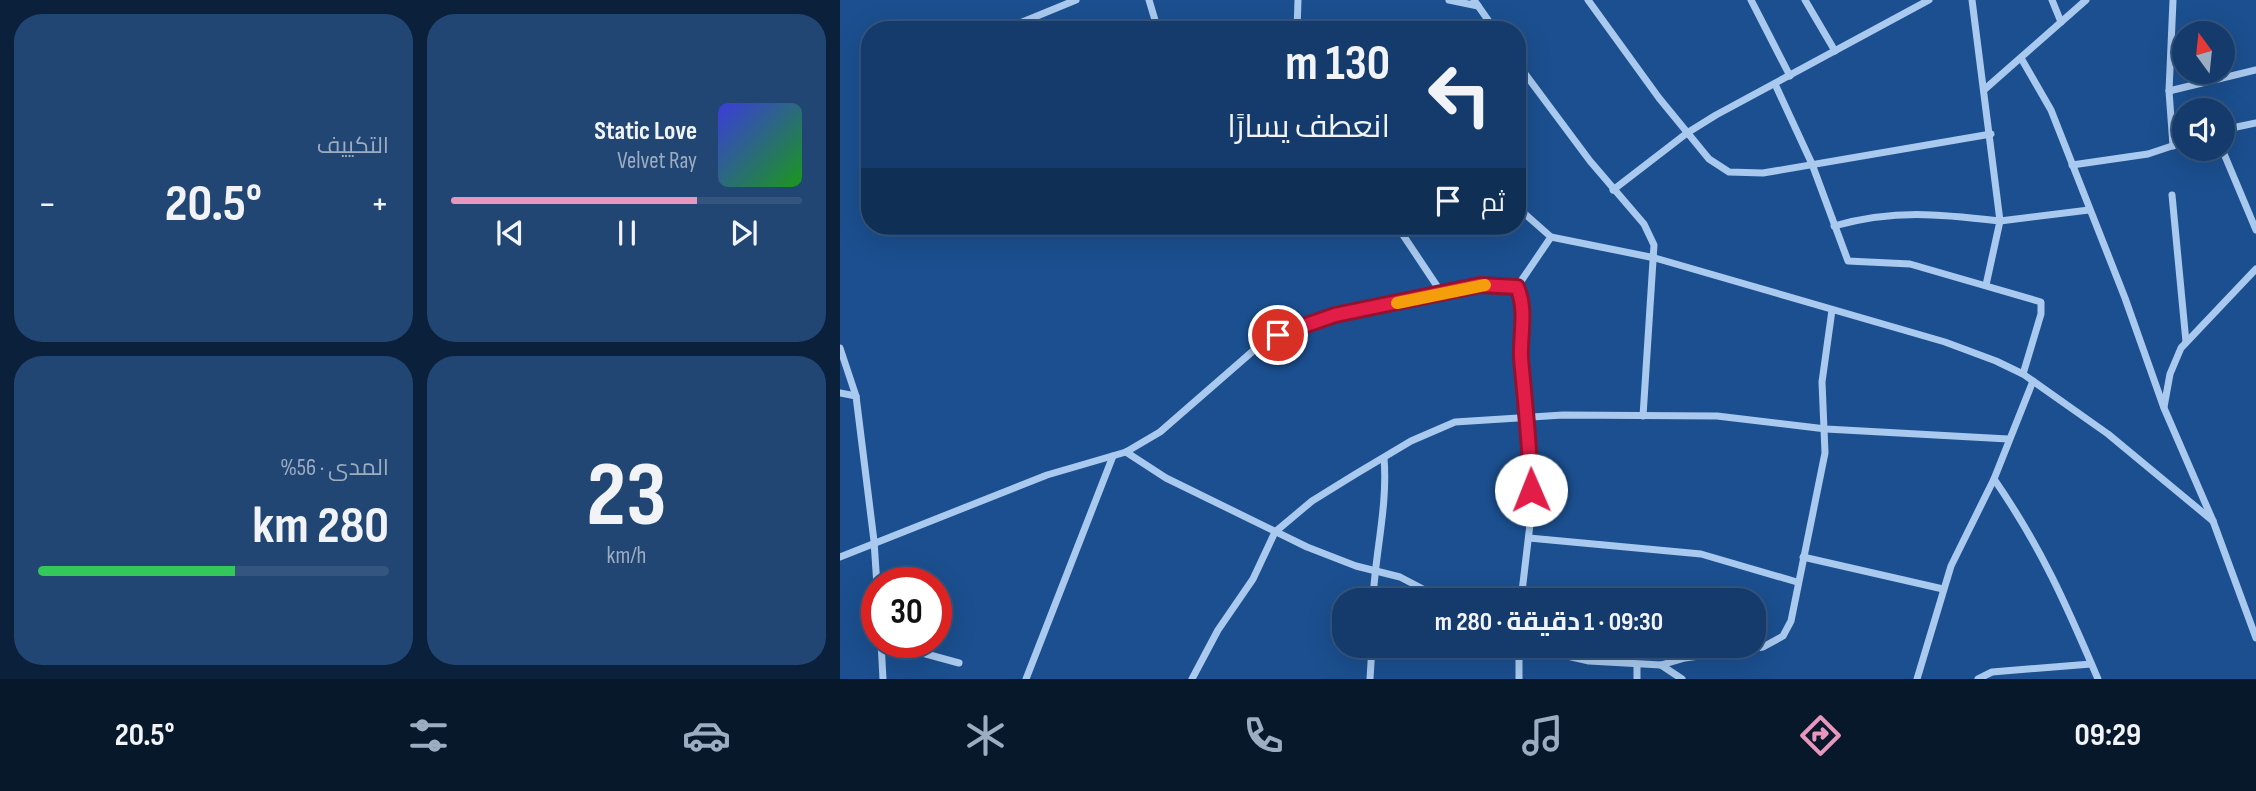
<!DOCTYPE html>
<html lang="ar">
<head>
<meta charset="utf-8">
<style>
  body { margin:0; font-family:"Sofia Sans Condensed",Cairo,sans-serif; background:#214673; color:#f1f3f6; direction:rtl; height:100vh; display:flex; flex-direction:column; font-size:26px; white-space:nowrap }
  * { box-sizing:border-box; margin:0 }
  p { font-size:23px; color:#9dadc1 }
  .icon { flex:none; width:38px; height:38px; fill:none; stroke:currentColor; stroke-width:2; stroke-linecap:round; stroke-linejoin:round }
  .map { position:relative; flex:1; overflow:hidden; direction:ltr }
  .drawer { display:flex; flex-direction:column; gap:14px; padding:14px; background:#0b203b; width:840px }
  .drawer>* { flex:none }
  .hud { position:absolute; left:21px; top:21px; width:665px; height:214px; border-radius:28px; box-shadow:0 7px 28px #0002,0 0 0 2px #33557e; direction:rtl; background:#143b6b; color:#f1f3f6; overflow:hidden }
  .needle { width:46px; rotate:345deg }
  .fabs { position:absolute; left:1332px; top:21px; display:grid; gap:14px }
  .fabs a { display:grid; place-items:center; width:63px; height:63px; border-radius:50%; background:#143b6b; box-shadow:0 7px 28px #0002,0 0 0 2px #33557e; font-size:35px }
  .speed { position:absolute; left:21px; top:567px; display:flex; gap:14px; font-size:35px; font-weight:700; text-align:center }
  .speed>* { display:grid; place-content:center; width:91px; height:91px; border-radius:50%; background:#143b6b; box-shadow:0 7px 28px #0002,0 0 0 2px #33557e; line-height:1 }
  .speed .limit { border:10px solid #d22; background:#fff; color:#111 }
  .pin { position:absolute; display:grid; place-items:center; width:60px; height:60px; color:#fff; margin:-30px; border:4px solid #fff; border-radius:50%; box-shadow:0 2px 7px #0007 }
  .me { position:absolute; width:77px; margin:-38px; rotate:359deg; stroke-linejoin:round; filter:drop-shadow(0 0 5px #0008) }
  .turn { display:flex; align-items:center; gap:24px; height:147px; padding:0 21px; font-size:32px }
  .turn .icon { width:91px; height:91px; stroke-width:2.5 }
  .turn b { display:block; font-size:49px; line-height:60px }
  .then { display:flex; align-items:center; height:66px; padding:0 21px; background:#0003; gap:14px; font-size:26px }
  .big { font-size:52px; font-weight:700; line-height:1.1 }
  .drawer .card { flex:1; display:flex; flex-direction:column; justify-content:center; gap:10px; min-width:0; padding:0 24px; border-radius:28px; background:#214673 }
  .drawer .dial { align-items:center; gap:0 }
  .dial b { font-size:91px; line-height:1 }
  .song { display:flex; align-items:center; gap:21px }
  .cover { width:84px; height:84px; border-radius:10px; background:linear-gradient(135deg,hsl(240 70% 55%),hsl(120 70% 35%)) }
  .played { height:7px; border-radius:4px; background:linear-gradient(90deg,#e797bd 70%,#33557e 70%) }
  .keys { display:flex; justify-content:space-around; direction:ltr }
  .heat { display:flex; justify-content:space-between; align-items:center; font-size:38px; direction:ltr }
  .charge { height:10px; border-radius:5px; background:linear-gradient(90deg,#34c759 56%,#33557e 0) }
  .drawer .tiles { flex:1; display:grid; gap:14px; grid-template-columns:repeat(2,1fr) }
  .trip { position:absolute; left:492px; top:588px; width:434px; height:70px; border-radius:28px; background:#143b6b; box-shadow:0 7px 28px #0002,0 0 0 2px #33557e; font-weight:700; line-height:70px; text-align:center; direction:rtl }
  .tab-bar { display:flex; height:112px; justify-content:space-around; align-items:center; background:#08182b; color:#9dadc1 }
  .tab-bar .icon { width:49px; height:49px }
  .tab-bar .on { color:#e797bd }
  .tab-bar b { font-size:32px; color:#f1f3f6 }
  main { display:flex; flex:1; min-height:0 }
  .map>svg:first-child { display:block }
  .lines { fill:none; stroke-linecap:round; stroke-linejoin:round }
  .minor { stroke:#a9c9ee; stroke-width:7 }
  .route-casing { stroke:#92132f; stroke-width:18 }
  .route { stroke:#e11d48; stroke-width:12 }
  .slow { stroke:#f59e0b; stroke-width:12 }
</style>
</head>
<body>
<main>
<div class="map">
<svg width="1416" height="679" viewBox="0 0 1416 679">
  <rect width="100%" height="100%" fill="#1b4f8f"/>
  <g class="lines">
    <g class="minor">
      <path d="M309 0 318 30"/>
      <path d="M609 0 638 6"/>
      <path d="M634 0 655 30"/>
      <path d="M748 0 819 98 869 159 889 172 923 173 1151 134"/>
      <path d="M911 0 950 76"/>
      <path d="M965 0 995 51"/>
      <path d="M1132 0 1160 221 1249 210"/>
      <path d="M1212 0 1221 22"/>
      <path d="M163 30 236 0"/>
      <path d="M457 30 458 0"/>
      <path d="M1181 58 1211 110 1285 298 1324 408 1373 521 1416 638"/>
      <path d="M677 63 750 161 804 224 814 245 803 416"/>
      <path d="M935 84 972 164 1008 261 1070 264 1201 302V314L1183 374"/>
      <path d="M1145 89 1246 0"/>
      <path d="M1329 91 1416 70"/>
      <path d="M1382 130 1416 123"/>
      <path d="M1333 146 1329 91 1333 0"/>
      <path d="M1382 149 1416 230"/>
      <path d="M1232 165 1308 154 1344 142"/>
      <path d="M773 190 847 133 876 115 1089 0"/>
      <path d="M1332 195 1346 342"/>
      <path d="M677 207 711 237 815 258 1105 342 1156 361 1183 374 1268 434 1373 521"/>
      <path d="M557 226 603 295"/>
      <path d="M994 226C1054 209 1099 214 1160 221L1146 285"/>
      <path d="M677 287 682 301 681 355 690 440V524L681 600"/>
      <path d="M0 348 16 396"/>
      <path d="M1193 381 1154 479C1201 547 1226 604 1258 679"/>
      <path d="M0 393 16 396 34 541 37 586"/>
      <path d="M1324 407 1330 374 1341 348 1416 269"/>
      <path d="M286 452 326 478 467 547 516 566 560 577 604 600"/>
      <path d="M689 538 861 554 957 582"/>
      <path d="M0 557 207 475 286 452 320 432 421 344 468 322 640 285 677 287 711 237"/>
      <path d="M963 557 1103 589"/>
      <path d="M533 600C535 553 548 506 544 458"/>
      <path d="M41 642 43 679"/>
      <path d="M42 642 119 663"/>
      <path d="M679 646V679"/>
      <path d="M683 646 749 661 821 665 845 658 923 647 943 636 951 621 985 453 982 382 992 310"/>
      <path d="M821 665 842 679"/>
      <path d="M186 679 273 456"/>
      <path d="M352 679 378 630 413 579 435 532 472 501 514 475 571 441 615 422 723 415 877 416 986 429 1168 439"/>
      <path d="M530 679 532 646"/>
      <path d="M797 679V666"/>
      <path d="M1077 679 1111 566 1154 479"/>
      <path d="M1138 679 1152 672 1251 664"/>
    </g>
  </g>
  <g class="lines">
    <g class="route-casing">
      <path id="route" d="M438 335 495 315 640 285 677 287C687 309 680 335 681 358 685 403 690 446 691 490"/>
    </g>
    <use href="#route" class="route"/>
    <path class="slow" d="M557 303 645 285"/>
  </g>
</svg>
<div class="fabs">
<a><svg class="needle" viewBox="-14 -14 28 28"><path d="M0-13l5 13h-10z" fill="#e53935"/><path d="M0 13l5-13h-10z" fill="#9dadc1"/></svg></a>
<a><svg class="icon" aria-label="sound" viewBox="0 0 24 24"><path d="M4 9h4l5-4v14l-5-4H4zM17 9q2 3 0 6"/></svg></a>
</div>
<div class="speed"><div class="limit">30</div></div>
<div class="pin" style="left:438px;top:335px;background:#d93025"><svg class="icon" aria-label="arrive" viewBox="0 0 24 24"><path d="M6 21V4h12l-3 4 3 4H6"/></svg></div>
<svg class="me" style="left:691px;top:490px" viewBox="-20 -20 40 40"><circle r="19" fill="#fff"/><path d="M0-13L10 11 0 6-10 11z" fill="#e11d48"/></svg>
<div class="trip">09:30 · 1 دقيقة · 280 m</div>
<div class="hud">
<div class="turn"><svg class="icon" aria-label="left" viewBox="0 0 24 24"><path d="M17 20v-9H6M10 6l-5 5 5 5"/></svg><div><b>130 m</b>انعطف يسارًا</div></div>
<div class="then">ثم<svg class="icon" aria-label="arrive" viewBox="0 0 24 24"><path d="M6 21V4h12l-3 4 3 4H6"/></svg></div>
</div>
</div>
<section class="drawer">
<div class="tiles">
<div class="card">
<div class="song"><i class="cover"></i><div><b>Static Love</b><p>Velvet Ray</p></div></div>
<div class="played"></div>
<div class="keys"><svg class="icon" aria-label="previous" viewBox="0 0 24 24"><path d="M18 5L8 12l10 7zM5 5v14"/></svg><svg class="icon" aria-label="pause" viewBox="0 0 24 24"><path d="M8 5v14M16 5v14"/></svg><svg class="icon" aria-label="next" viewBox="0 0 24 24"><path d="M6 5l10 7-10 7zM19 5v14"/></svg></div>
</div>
<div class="card"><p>التكييف</p>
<div class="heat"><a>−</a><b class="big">20.5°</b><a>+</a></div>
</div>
<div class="card dial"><b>23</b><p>km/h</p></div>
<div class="card"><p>المدى · 56%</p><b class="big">280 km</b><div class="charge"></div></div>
</div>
</section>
</main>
<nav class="tab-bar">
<b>09:29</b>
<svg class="icon on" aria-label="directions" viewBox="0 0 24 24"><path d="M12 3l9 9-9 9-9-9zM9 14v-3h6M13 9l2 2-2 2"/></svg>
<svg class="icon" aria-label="music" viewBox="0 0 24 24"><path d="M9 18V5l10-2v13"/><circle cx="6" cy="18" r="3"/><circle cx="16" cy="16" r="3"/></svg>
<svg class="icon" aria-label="phone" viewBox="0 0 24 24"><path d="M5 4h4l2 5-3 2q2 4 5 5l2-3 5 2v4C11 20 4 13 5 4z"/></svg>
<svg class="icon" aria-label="climate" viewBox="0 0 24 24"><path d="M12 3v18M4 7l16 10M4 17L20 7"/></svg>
<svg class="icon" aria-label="car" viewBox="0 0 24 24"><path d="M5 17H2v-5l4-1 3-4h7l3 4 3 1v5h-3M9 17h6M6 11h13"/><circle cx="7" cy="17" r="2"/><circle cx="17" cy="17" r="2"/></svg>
<svg class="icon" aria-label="filters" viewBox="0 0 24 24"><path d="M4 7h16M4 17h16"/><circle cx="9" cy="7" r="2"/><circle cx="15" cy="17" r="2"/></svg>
<b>20.5°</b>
</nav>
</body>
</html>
